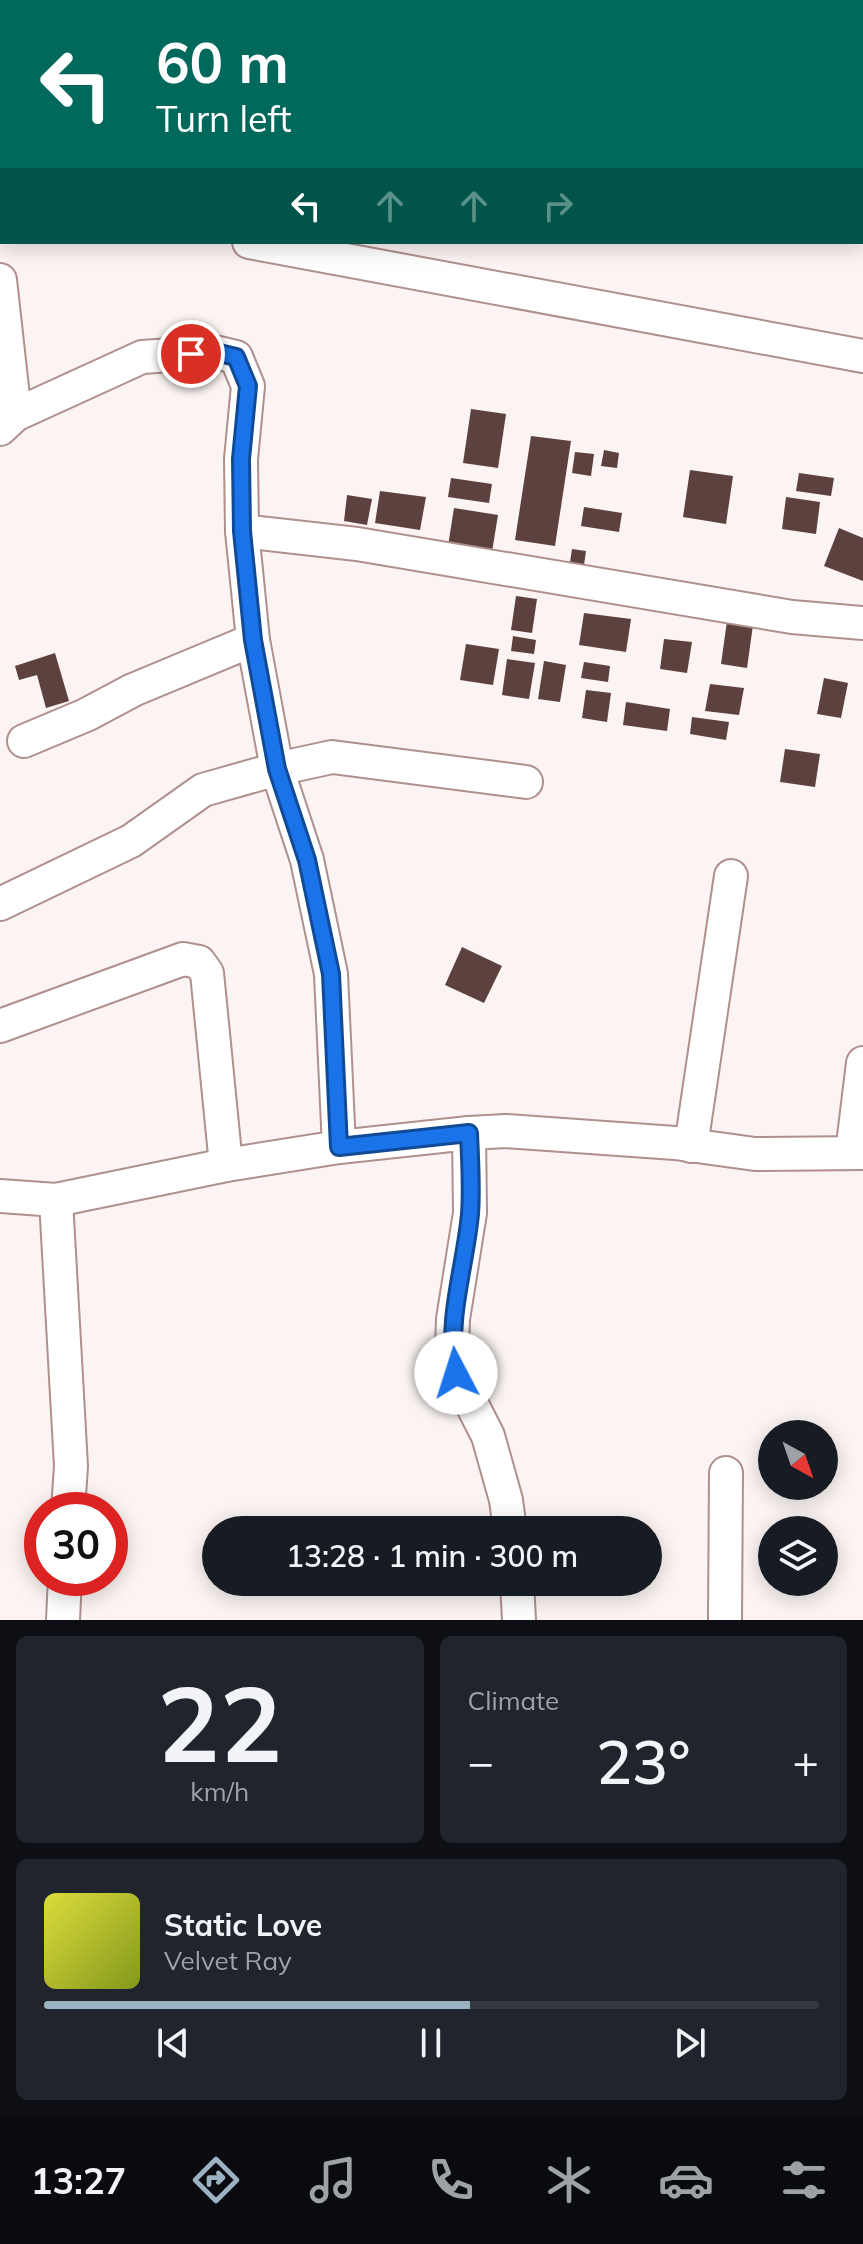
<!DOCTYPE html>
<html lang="en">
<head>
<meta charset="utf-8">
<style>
  body { margin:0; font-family:Mulish,sans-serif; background:#20242c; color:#f1f3f6; height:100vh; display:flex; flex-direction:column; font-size:30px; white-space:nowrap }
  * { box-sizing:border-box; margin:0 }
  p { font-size:26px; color:#9ea1a6 }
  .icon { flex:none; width:44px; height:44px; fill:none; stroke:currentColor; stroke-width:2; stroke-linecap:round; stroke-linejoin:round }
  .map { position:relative; height:1620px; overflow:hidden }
  .sheet { display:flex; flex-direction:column; gap:16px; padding:16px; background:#0d0f14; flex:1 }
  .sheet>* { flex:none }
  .banner { position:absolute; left:0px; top:0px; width:864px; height:244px; box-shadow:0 4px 20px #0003; background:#00695c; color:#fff; overflow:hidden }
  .needle { width:52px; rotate:140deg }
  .fabs { position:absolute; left:758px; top:1420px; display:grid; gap:16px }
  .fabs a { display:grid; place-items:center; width:80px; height:80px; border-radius:50%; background:#171b24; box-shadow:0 4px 20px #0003; font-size:40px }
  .speed { position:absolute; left:24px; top:1492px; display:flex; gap:16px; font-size:40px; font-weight:700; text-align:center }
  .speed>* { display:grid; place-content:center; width:104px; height:104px; border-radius:50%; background:#171b24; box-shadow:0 4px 20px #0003; line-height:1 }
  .speed .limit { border:12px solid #d22; background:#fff; color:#111 }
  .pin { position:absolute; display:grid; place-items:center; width:68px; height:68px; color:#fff; margin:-34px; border:4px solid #fff; border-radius:50%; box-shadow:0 2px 8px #0007 }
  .me { position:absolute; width:88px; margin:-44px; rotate:355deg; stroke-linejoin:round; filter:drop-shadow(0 0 6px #0008) }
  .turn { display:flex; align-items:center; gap:28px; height:168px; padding:0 24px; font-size:36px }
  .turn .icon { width:104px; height:104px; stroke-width:2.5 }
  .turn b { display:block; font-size:56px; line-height:68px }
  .lanes { display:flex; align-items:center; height:76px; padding:0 24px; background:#0003; justify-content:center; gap:40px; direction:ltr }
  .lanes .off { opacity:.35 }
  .big { font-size:60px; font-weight:600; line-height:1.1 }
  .sheet .tile { flex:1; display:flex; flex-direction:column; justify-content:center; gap:12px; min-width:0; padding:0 28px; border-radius:12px; background:#20242c }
  .sheet .dial { align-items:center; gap:0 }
  .dial b { font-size:104px; line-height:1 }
  .song { display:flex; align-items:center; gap:24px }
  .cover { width:96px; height:96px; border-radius:12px; background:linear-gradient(135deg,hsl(60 70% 55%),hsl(70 70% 35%)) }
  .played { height:8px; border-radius:4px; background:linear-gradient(90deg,#9ab2c1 55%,#363941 55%) }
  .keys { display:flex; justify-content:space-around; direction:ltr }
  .heat { display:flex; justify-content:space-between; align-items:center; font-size:44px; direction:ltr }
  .sheet .tiles { flex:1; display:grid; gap:16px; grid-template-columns:1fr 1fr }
  .tile:last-child { grid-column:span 2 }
  .trip { position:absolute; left:202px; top:1516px; width:460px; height:80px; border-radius:40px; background:#171b24; box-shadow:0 4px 20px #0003; font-weight:600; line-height:80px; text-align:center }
  .dock { display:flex; height:128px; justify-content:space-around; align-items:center; background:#090b0e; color:#9ea1a6 }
  .dock .icon { width:56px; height:56px }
  .dock .current { color:#9ab2c1 }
  .dock b { font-size:36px; color:#f1f3f6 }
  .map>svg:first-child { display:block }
  .building { fill:#5c413e }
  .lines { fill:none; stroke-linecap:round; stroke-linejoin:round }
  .minor-casing { stroke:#af908c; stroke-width:36 }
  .minor { stroke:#fff; stroke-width:32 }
  .route-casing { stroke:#114b97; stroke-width:20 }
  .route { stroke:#1a73e8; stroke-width:14 }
</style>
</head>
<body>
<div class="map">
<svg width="863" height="1620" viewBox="0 0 863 1620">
  <rect width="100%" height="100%" fill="#fbf4f3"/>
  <g class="building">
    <path d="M471 409 506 414 498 468 463 463Z"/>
    <path d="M531 436 571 441 555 546 515 540Z"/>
    <path d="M604 450 619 453 617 468 601 466Z"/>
    <path d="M575 452 594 454 591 476 572 473Z"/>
    <path d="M690 470 733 476 726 524 683 517Z"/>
    <path d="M799 473 834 478 831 496 796 491Z"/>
    <path d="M451 478 492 484 489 503 448 497Z"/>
    <path d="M380 491 426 497 420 530 375 523Z"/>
    <path d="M347 495 372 499 367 525 344 521Z"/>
    <path d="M786 497 820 502 816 534 782 529Z"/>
    <path d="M584 507 622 513 619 532 581 526Z"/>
    <path d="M454 508 498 515 492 552 448 546Z"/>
    <path d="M839 528 863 538V581L824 566Z"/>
    <path d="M572 549 586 551 583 572 569 569Z"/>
    <path d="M516 596 537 599 532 633 511 630Z"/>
    <path d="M584 613 631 619 626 652 579 645Z"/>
    <path d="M727 621 753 625 747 668 721 664Z"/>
    <path d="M513 636 536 640 534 654 511 651Z"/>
    <path d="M664 639 692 642 687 673 660 669Z"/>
    <path d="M466 644 499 649 493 685 460 680Z"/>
    <path d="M55 653 69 701 46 708 37 675 19 680 15 666Z"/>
    <path d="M507 659 535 663 529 699 502 695Z"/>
    <path d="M544 661 566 665 560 702 538 699Z"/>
    <path d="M584 662 610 666 608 682 581 678Z"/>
    <path d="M824 678 848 683 841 718 817 714Z"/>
    <path d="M710 684 744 688 739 715 705 711Z"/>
    <path d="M586 690 611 693 607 722 582 718Z"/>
    <path d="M626 702 670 709 667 731 623 725Z"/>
    <path d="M692 717 729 722 726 740 690 734Z"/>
    <path d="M785 749 820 754 815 787 780 782Z"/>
    <path d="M462 947 502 966 484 1003 445 985Z"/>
  </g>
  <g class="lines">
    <g class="minor-casing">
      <g id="minor">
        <path d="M451 0 460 2"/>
        <path d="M0 16 2 7"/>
        <path d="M862 113H863"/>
        <path d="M0 196H2"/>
        <path d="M249 242 863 356"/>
        <path d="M0 280 15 415"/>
        <path d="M0 429 15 415 142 357 215 352 236 357 248 386 241 459 242 531 253 640 277 769 307 860 331 974 339 1147"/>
        <path d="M242 531 357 544 792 617 863 623"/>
        <path d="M24 741 86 715 133 690 253 640"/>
        <path d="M0 904 131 841 203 790 277 769 332 757 526 782"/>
        <path d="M0 1026 183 959 199 962 207 973 226 1165"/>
        <path d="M469 1133 470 1213 453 1319 452 1348 456 1373 488 1436 506 1500 510 1530"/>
        <path d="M691 1146 731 876"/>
        <path d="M852 1153 863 1063"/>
        <path d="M0 1196 56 1200 226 1165 339 1147 469 1133 506 1131 675 1143 755 1154 863 1153"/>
        <path d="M56 1200 71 1466 68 1510"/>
        <path d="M517 1582 519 1620"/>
        <path d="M63 1620 65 1578"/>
        <path d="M725 1620 726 1473"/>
      </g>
    </g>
    <use href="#minor" class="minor"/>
  </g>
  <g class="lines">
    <g class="route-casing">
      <path id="route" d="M191 354 215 352 236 357 248 386 241 459 242 531 253 640 277 769 307 860 331 974 339 1147 469 1133C470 1159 472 1187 470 1214 465 1268 446 1319 456 1373"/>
    </g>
    <use href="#route" class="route"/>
  </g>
</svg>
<div class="fabs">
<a><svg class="needle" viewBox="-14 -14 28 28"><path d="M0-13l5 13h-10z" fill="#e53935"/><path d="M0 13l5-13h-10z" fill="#9ea1a6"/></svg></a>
<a><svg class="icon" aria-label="layers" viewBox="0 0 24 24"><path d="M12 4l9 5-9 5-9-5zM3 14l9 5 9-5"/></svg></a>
</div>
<div class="speed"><div class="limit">30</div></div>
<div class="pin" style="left:191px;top:354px;background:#d93025"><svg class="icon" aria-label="arrive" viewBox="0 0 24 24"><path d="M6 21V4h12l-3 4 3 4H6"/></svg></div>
<svg class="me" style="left:456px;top:1373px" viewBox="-20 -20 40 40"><circle r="19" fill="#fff"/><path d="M0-13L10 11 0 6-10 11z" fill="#1a73e8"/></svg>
<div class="trip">13:28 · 1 min · 300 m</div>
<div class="banner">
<div class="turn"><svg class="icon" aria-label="left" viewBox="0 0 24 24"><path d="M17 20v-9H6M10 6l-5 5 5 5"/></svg><div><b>60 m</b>Turn left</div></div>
<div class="lanes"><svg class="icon" aria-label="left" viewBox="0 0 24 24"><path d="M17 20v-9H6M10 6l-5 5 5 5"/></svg><svg class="icon off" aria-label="ahead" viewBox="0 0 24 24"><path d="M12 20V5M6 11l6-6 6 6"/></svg><svg class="icon off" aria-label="ahead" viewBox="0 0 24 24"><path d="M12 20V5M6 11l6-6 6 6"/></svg><svg class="icon off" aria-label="right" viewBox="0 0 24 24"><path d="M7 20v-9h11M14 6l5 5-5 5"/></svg></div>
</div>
</div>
<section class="sheet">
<div class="tiles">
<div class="tile dial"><b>22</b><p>km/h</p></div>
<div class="tile"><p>Climate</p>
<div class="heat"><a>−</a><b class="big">23°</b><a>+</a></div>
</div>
<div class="tile">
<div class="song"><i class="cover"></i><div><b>Static Love</b><p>Velvet Ray</p></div></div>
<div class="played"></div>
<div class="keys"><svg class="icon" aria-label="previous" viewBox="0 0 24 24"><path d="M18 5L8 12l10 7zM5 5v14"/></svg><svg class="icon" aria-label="pause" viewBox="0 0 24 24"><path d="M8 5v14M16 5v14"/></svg><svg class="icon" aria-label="next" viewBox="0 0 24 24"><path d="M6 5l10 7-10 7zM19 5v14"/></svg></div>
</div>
</div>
</section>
<nav class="dock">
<b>13:27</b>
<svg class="icon current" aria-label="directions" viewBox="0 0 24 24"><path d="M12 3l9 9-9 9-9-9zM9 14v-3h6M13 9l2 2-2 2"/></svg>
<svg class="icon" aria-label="music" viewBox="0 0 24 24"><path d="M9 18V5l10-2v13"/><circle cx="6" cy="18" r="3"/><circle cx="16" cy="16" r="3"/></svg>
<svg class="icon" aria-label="phone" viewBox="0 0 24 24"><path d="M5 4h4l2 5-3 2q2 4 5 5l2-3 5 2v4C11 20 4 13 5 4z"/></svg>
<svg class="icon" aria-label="climate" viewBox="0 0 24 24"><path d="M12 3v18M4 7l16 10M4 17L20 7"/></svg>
<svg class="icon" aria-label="car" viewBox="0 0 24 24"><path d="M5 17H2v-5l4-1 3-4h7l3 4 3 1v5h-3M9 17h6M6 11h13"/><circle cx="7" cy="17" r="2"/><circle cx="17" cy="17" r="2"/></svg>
<svg class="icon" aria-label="filters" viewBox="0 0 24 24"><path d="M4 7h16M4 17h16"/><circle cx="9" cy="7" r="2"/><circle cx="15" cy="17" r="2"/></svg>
</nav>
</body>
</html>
